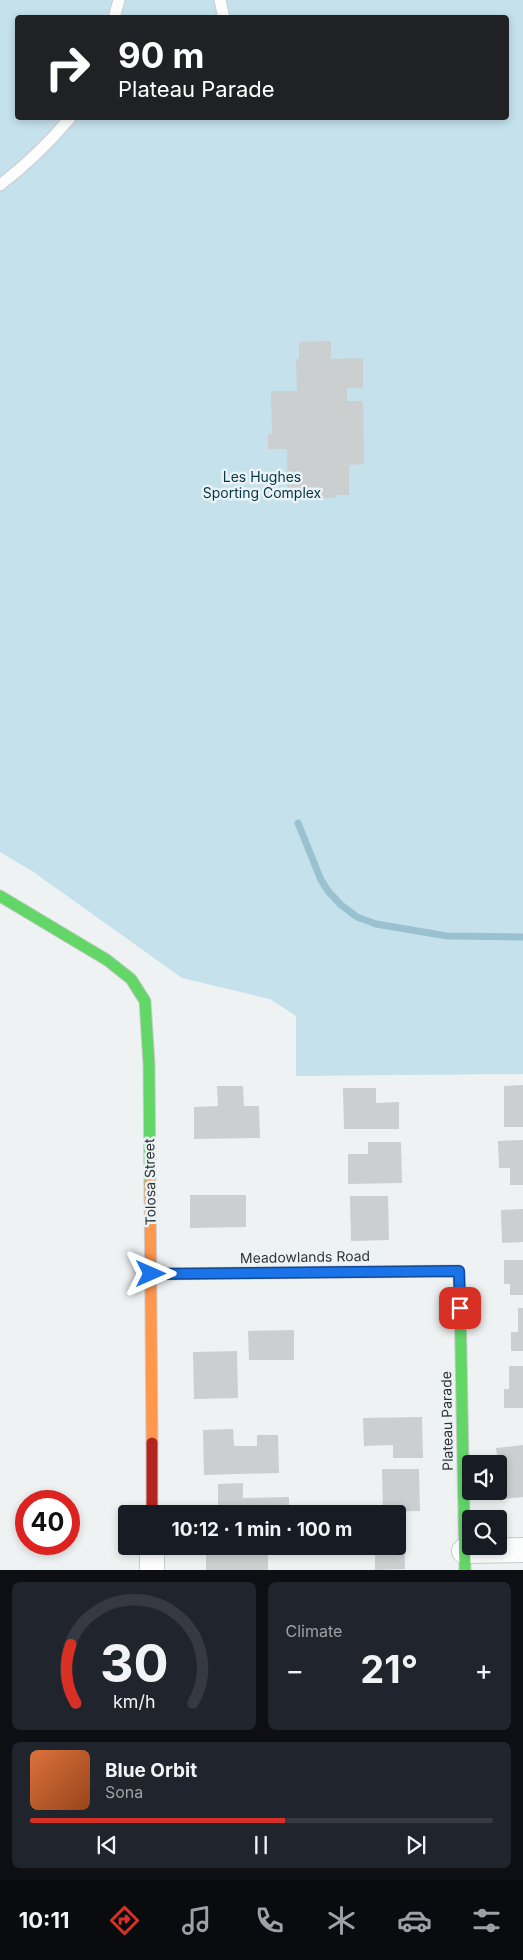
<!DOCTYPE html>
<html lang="en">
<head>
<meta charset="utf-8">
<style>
  body { margin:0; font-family:Inter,sans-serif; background:#20242c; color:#f1f3f6; height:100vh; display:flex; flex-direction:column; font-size:19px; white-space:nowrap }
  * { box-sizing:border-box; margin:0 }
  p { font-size:16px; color:#9ea1a6 }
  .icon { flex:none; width:28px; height:28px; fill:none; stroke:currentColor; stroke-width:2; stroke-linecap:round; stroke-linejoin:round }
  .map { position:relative; height:1570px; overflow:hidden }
  .details { display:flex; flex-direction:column; gap:12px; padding:12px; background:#0d0f14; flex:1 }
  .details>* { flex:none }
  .guide { position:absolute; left:15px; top:15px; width:494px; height:105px; border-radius:5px; box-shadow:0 2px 8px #0003; background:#202124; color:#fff; overflow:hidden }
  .tools { position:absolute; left:462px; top:1455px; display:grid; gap:10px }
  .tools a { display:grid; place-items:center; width:45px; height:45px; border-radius:5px; background:#171b24; box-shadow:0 2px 8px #0003; font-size:25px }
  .speed { position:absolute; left:15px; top:1490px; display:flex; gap:10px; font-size:25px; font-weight:700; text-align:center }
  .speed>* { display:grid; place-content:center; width:65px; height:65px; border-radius:50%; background:#171b24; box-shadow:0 2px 8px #0003; line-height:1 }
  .speed .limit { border:8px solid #d22; background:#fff; color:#111 }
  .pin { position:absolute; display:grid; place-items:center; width:42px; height:42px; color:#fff; margin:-21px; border-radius:10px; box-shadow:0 2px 8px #0006 }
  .me { position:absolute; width:55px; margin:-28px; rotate:90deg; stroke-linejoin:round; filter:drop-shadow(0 0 4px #0008) }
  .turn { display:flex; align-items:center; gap:18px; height:105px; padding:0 20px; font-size:22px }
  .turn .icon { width:65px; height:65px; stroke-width:2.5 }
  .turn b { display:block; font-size:35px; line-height:42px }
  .big { font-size:38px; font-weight:700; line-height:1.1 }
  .details .tile { flex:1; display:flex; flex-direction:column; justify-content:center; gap:8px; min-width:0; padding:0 18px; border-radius:8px; background:#20242c }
  .details .dial { align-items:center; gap:0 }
  .dial svg { height:130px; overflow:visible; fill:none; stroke:#363941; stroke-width:7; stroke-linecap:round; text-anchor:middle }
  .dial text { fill:#f1f3f6; stroke:none }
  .song { display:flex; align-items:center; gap:15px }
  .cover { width:60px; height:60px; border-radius:8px; background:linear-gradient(135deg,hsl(20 70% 55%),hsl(20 70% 35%)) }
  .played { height:5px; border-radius:2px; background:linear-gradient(90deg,#d93025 55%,#363941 55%) }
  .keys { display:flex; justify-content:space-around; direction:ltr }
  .heat { display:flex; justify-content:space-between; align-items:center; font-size:28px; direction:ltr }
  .details .tiles { flex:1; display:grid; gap:12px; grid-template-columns:1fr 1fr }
  .tile:last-child { grid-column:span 2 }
  .trip { position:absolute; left:118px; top:1505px; width:288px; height:50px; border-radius:5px; background:#171b24; box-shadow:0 2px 8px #0003; font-weight:700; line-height:50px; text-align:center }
  .menu { display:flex; height:80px; justify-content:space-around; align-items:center; background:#090b0e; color:#9ea1a6 }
  .menu .icon { width:35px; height:35px }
  .menu .active { color:#d93025 }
  .menu b { font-size:22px; color:#f1f3f6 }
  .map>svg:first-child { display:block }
  .green { fill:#c4e1ec; fill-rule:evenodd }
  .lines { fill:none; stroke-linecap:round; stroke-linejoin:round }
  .stream { stroke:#9ac1d0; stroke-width:7 }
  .building { fill:#cbcfd0 }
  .lane-casing { stroke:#caccce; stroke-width:13 }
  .street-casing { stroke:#caccce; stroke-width:26 }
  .fast-casing { stroke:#caccce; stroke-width:13 }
  .slow-casing { stroke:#caccce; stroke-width:13 }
  .jam-casing { stroke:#caccce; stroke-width:13 }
  .lane { stroke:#fcfdfd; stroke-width:11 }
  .street { stroke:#fcfdfd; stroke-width:24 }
  .fast { stroke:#63d668; stroke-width:11 }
  .slow { stroke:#ff974d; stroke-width:11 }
  .jam { stroke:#b3261e; stroke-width:11 }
  .route-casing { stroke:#114b97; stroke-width:12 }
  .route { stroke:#1a73e8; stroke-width:9 }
  .labels { text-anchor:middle; stroke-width:5; stroke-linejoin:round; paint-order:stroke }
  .park-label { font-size:14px; fill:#043747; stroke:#ebf3f6 }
  .street-label { font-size:14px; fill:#313435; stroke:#ebf3f6 }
</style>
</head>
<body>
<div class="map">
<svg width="523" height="1570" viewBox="0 0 523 1570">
  <rect width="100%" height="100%" fill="#eef2f3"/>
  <path class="green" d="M0 0H523V1074L296 1076V1016L270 999 182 978 32 871 0 852ZM18 18H506V118H18Z"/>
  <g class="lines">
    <path class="stream" d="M298 823 321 880 328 891 341 905 357 917 376 924 447 936 523 937"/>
  </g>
  <g class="building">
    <path d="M331 341V359L363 358V388H347V401H363L364 464 349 465V495H336V498L288 499 287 449H268V434H272L271 391H297L296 359H299V342Z"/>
    <path d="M523 1085V1127H504V1086Z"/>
    <path d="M217 1086H243L244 1106H259L260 1138 194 1139V1107L218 1106Z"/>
    <path d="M343 1088H376V1103L399 1102V1129H344Z"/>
    <path d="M523 1140V1185H510V1168H499L498 1141Z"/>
    <path d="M368 1142H401L402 1183 348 1184V1154H368Z"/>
    <path d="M190 1195H246V1227L190 1228Z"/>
    <path d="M350 1196H388L389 1240 351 1241Z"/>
    <path d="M523 1209V1242L502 1243 501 1210Z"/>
    <path d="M504 1260H523V1295H510V1284H504Z"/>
    <path d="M518 1308H523V1351H511V1332H518Z"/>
    <path d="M294 1330V1360H249L248 1331Z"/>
    <path d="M237 1351 238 1398 194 1399 193 1352Z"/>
    <path d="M509 1366H523V1408H504V1389H509Z"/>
    <path d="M422 1417 423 1458H393V1445L364 1446 363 1418Z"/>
    <path d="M233 1429 234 1446H257V1435H278L279 1473 204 1475 203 1430Z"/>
    <path d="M523 1445V1497L503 1499 496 1448Z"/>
    <path d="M382 1469H419L420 1511 383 1512Z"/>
    <path d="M243 1483V1498L289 1497V1514H218V1484Z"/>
    <path d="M396 1525H404L405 1569 375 1570V1546H396Z"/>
    <path d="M268 1547V1570H206V1548Z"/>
  </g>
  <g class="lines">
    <g class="lane-casing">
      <g id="lane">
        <path d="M220 0 224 18"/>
        <path d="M114 18 119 0"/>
        <path d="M0 185C26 165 49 143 70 118"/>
      </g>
    </g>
    <g class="street-casing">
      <g id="street">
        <path d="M152 1546V1570"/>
        <path d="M464 1551 523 1550"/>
      </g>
    </g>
    <g class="fast-casing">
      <g id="fast">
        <path d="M0 896 107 960 131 979 145 1001 149 1064 150 1183"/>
        <path d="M460 1298 465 1570"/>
      </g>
    </g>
    <g class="slow-casing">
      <path id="slow" d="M150 1183 152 1443"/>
    </g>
    <g class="jam-casing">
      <g id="jam">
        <path d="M151 1274 459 1271 460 1298"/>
        <path d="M152 1443V1514"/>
      </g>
    </g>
    <use href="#lane" class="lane"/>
    <use href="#street" class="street"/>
    <use href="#fast" class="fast"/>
    <use href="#slow" class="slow"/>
    <use href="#jam" class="jam"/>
  </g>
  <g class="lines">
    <g class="route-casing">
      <path id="route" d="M151 1274 459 1271 460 1308"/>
    </g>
    <use href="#route" class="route"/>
  </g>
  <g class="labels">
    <g class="park-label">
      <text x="262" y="482">Les Hughes<tspan x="262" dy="16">Sporting Complex</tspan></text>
    </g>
    <g class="street-label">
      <text transform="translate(150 1182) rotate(-91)" y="5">Tolosa Street</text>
      <text transform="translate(305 1257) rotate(-1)" y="5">Meadowlands Road</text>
      <text transform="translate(447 1421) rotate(-91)" y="5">Plateau Parade</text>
    </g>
  </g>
</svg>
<div class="tools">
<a><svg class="icon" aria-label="sound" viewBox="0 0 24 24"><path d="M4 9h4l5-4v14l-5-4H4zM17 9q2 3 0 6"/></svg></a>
<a><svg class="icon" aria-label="search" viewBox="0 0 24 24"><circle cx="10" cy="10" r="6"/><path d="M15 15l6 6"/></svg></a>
</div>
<div class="speed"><div class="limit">40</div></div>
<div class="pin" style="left:460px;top:1308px;background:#d93025"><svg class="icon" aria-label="arrive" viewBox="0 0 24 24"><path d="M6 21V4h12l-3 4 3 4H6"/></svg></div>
<svg class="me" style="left:151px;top:1274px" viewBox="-20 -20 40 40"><path d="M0-17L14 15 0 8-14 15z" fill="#1a73e8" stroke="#fff" stroke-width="4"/></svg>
<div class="trip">10:12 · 1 min · 100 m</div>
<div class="guide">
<div class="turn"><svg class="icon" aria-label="right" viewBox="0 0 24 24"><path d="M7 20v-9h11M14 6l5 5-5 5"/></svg><div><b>90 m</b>Plateau Parade</div></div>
</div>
</div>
<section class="details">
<div class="tiles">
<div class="tile dial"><svg viewBox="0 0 100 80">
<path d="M14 69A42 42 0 1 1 86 69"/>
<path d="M14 69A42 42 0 0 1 11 33" stroke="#d93025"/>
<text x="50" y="56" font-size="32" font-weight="700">30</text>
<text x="50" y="72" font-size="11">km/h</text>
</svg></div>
<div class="tile"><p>Climate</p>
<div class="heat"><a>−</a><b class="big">21°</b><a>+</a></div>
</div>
<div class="tile">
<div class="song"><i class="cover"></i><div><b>Blue Orbit</b><p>Sona</p></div></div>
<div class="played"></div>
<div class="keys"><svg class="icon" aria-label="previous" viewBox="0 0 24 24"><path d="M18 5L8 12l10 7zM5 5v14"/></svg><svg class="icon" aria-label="pause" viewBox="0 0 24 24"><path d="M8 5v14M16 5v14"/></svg><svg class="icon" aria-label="next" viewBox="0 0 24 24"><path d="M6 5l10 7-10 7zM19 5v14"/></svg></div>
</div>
</div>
</section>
<nav class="menu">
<b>10:11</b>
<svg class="icon active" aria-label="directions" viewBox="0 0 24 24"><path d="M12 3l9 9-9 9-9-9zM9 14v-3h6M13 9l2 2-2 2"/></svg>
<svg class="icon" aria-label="music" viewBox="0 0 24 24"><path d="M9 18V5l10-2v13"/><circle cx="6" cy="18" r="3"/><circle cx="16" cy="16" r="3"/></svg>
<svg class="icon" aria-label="phone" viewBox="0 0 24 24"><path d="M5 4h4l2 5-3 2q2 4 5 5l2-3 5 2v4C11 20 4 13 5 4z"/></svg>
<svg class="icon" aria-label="climate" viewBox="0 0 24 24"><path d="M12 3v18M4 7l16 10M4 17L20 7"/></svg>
<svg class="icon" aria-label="car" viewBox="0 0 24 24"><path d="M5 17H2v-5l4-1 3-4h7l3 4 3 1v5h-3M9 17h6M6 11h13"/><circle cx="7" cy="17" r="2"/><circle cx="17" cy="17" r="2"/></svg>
<svg class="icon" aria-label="filters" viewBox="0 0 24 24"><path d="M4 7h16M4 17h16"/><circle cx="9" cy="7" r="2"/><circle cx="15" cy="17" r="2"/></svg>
</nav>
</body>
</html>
